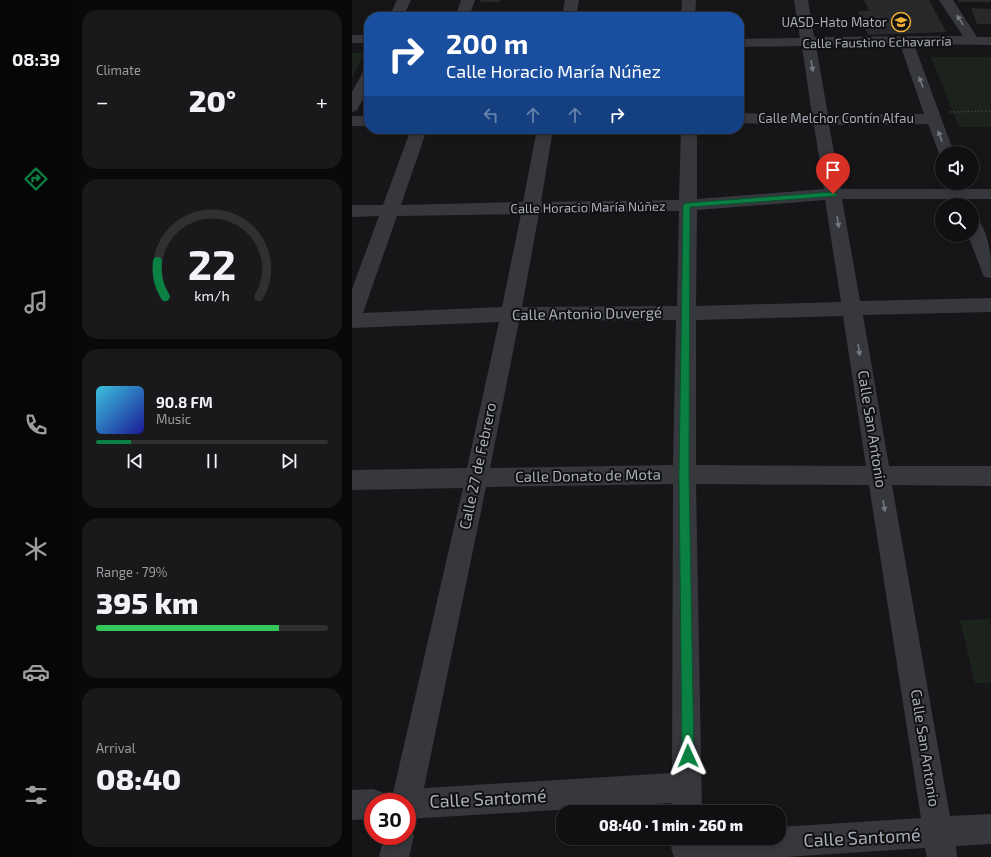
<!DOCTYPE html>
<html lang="en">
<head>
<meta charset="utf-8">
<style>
  body { margin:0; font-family:"Exo 2",sans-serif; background:#19191b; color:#f1f3f6; height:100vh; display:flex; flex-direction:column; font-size:15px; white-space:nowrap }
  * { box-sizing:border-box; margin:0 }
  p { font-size:13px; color:#9c9d9f }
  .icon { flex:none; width:22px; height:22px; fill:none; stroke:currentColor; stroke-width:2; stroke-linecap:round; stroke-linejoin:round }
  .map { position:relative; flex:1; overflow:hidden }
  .details { display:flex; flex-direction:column; gap:10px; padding:10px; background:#09090a; width:280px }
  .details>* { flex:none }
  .guide { position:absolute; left:12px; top:12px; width:380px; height:122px; border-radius:16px; box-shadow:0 2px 6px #0003,0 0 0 1px #303032; background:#1a4fa0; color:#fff; overflow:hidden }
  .buttons { position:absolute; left:583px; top:146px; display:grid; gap:8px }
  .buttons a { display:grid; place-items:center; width:44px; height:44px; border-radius:50%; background:#101012; box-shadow:0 2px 6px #0003,0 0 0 1px #303032; font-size:20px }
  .speed { position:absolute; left:12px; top:793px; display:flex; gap:8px; font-size:20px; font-weight:700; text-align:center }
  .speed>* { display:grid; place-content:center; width:52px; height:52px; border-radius:50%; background:#101012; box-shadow:0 2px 6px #0003,0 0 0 1px #303032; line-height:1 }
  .speed .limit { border:6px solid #d22; background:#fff; color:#111 }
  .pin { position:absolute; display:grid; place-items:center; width:34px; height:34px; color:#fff; margin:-41px -17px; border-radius:50% 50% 50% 0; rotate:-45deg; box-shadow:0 0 4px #0007 }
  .pin .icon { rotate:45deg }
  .me { position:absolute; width:44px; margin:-22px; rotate:359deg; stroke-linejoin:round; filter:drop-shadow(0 0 3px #0008) }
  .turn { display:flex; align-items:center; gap:14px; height:84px; padding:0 16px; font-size:18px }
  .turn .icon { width:52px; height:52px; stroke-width:2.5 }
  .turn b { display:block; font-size:28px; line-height:34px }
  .lanes { display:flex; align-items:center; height:38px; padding:0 16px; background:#0003; justify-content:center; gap:20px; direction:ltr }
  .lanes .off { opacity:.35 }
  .big { font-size:30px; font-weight:800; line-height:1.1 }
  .details .card { flex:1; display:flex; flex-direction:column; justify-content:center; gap:6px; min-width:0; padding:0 14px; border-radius:16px; background:#19191b }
  .details .dial { align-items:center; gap:0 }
  .dial svg { height:104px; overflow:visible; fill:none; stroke:#303032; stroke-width:7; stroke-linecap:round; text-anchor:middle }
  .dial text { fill:#f1f3f6; stroke:none }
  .song { display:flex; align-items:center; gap:12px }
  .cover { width:48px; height:48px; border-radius:6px; background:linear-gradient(135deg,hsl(190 70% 55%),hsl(240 70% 35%)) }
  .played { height:4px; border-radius:2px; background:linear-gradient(90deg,#0b8043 15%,#303032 15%) }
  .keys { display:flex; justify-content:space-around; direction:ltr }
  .heat { display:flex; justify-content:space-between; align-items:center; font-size:22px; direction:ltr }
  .charge { height:6px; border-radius:3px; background:linear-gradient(90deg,#34c759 79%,#303032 0) }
  .trip { position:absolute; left:204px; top:805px; width:230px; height:40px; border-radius:16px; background:#101012; box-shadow:0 2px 6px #0003,0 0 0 1px #303032; font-weight:800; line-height:40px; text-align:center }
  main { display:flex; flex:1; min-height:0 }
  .tab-bar { display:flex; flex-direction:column; width:72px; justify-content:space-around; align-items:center; background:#060607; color:#9c9d9f }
  .tab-bar .icon { width:28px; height:28px }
  .tab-bar .on { color:#0b8043 }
  .tab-bar b { font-size:18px; color:#f1f3f6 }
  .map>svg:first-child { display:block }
  .green { fill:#1c231d }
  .building { fill:#29292c }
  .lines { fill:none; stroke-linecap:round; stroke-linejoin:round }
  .path { stroke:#3d3f44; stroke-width:1.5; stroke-dasharray:1.5 2; stroke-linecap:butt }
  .street { fill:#37383d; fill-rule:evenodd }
  .oneway { fill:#757881 }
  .route { fill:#0b8043; stroke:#07532c }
  .labels { text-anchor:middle; stroke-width:4; stroke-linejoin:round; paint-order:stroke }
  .far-poi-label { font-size:13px; fill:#a8adb8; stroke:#111113; text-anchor:end }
  .far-street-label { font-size:13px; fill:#a8adb8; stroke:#111113 }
  .street-label { font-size:15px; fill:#a8adb8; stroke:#111113 }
  .near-street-label { font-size:18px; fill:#a8adb8; stroke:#111113 }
</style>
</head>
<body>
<main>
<nav class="tab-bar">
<b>08:39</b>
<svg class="icon on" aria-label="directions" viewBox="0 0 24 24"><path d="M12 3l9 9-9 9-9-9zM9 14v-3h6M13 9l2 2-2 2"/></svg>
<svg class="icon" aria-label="music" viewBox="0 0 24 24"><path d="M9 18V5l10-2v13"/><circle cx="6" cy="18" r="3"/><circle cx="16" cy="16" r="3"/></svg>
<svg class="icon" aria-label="phone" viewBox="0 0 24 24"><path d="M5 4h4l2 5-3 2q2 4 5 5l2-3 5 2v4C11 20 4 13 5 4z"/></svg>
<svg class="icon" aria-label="climate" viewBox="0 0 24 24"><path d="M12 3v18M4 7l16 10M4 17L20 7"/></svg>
<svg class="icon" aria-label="car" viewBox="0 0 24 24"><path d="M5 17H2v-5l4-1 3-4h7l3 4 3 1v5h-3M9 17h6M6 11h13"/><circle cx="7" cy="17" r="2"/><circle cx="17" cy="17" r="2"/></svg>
<svg class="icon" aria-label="filters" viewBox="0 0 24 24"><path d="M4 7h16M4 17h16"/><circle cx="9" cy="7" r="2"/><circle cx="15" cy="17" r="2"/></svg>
</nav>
<section class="details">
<div class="card"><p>Climate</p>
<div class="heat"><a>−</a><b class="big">20°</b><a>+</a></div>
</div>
<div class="card dial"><svg viewBox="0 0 100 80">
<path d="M14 69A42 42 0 1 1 86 69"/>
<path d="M14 69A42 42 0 0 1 8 42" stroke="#0b8043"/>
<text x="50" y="56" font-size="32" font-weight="700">22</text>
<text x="50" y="72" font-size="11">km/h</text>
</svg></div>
<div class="card">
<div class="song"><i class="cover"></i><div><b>90.8 FM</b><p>Music</p></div></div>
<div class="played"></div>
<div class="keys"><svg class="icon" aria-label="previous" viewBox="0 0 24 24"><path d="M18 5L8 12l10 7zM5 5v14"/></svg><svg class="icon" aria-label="pause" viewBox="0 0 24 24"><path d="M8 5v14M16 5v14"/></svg><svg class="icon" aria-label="next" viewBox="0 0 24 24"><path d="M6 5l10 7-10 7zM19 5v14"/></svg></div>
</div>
<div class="card"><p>Range · 79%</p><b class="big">395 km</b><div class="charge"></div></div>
<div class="card"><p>Arrival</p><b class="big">08:40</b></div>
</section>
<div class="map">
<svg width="639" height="857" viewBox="0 0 639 857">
  <rect width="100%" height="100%" fill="#161618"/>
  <g class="green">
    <path d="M0 53H13L0 78Z"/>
    <path d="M579 57H639V127H607Z"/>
    <path d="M639 619V683H623L608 620Z"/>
  </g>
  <g class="building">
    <path d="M129 0H148L147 2H128Z"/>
    <path d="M512 0H577L594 32 516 35 506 11H517Z"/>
    <path d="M606 0H639V2H607Z"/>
    <path d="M619 8 639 9V24H625Z"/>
  </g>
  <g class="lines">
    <path class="path" d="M598 112 639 111"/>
    <g class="street">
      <path d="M45 0H59L51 17H37Z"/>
      <path d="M109 0H123L117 17H103Z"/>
      <path d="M213 0H227L224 17H210Z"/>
      <path d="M330 0H344L343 17H329Z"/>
      <path d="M442 0H456L462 37 611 36 587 0H601L625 37H639V45L562 44 602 153H590V157L588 156 576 124 477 125 489 189H639V199H490L508 301 639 298V312L511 315 537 466H639V486L540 485 598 816 639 814V844L604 846 605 857H575L573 848 434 857H322L319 848 323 838H427V827L569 818 517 485 344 484 350 812H320V803L55 819V802H39L111 488 0 490V470L115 468 147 322 0 328V289L27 216 0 217V205H31L59 129H75L49 205 171 202 185 129H201L189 202 327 200 329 129H345V199L472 189 462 125 387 123V113L460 115 450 46 387 47V39L448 38ZM548 44 572 114 476 115 464 46ZM473 200 489 302 344 306 345 210ZM327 211 325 306 170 307 187 213ZM169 214 150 307 11 313 45 216ZM491 316 514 466 344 465V320ZM324 320 321 465 138 468 167 321ZM321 484 320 773 72 788 134 487Z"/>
      <rect x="0" y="35" width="17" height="8"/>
      <path d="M17 69V88L5 110 0 112V92L12 70Z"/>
      <rect x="0" y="116" width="17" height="10"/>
      <path d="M620 217 626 219C639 239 639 256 639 278L632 277 630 272 616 235H620Z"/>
      <path d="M21 789 32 793 35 802H21V819L0 820V790Z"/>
      <path d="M55 824 58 825 62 836 57 857H27L32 836H55Z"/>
    </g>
  </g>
  <defs><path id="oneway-solid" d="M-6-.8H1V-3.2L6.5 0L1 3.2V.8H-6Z"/></defs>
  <g class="oneway">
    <use href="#oneway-solid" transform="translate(608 20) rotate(-122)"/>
    <use href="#oneway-solid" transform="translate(460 66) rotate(81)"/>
    <use href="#oneway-solid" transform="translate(569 82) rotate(-110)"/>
    <use href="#oneway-solid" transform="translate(588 136) rotate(-110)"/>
    <use href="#oneway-solid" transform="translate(486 222) rotate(81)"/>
    <use href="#oneway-solid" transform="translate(507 350) rotate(81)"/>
    <use href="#oneway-solid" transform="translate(532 506) rotate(81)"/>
  </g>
  <path class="route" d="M481 192 485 194 484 196 338 207 337 474 342 756 340 760 336 762 331 760 330 756 327 474 331 205 335 203Z"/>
  <defs>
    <g id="university-ring" transform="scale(1)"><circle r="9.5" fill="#111113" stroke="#f2b134" stroke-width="1.5"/><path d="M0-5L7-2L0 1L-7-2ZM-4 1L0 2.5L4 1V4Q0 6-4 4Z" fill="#f2b134"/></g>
  </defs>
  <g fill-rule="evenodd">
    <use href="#university-ring" x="549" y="22"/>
  </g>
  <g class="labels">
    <g class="far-poi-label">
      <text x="535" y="27">UASD-Hato Mator</text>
    </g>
    <g class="far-street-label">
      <text transform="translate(525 42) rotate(-1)" y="5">Calle Faustino Echavarría</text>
      <text x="484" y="123">Calle Melchor Contín Alfau</text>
      <text transform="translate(236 207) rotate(-1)" y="5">Calle Horacio María Núñez</text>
    </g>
    <g class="street-label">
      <text transform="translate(235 314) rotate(-1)" y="5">Calle Antonio Duvergé</text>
      <text transform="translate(520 429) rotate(81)" y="5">Calle San Antonio</text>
      <text transform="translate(126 466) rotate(-78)" y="5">Calle 27 de Febrero</text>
      <text transform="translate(236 476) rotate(-1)" y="5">Calle Donato de Mota</text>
      <text transform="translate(573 748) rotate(81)" y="5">Calle San Antonio</text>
    </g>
    <g class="near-street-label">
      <text transform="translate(136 799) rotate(-3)" y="6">Calle Santomé</text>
      <text transform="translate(510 838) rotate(-3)" y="6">Calle Santomé</text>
    </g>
  </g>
</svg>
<div class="buttons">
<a><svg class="icon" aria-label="sound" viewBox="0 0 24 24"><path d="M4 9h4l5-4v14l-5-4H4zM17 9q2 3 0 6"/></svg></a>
<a><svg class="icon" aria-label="search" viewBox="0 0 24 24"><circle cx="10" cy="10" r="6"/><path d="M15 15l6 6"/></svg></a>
</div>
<div class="speed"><div class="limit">30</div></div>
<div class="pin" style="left:481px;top:194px;background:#d93025"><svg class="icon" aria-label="arrive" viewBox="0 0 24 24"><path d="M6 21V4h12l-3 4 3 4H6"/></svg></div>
<svg class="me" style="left:336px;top:756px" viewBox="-20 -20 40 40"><path d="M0-17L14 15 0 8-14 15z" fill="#0b8043" stroke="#fff" stroke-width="4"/></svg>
<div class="trip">08:40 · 1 min · 260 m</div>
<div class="guide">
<div class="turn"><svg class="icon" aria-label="right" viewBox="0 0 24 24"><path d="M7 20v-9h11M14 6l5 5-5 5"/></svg><div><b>200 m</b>Calle Horacio María Núñez</div></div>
<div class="lanes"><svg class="icon off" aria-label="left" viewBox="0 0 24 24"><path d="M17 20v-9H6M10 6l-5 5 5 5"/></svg><svg class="icon off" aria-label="ahead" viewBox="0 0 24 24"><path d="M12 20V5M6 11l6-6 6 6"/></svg><svg class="icon off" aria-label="ahead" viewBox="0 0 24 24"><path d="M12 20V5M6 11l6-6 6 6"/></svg><svg class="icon" aria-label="right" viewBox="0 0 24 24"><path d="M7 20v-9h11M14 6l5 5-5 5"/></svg></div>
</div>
</div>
</main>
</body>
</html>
